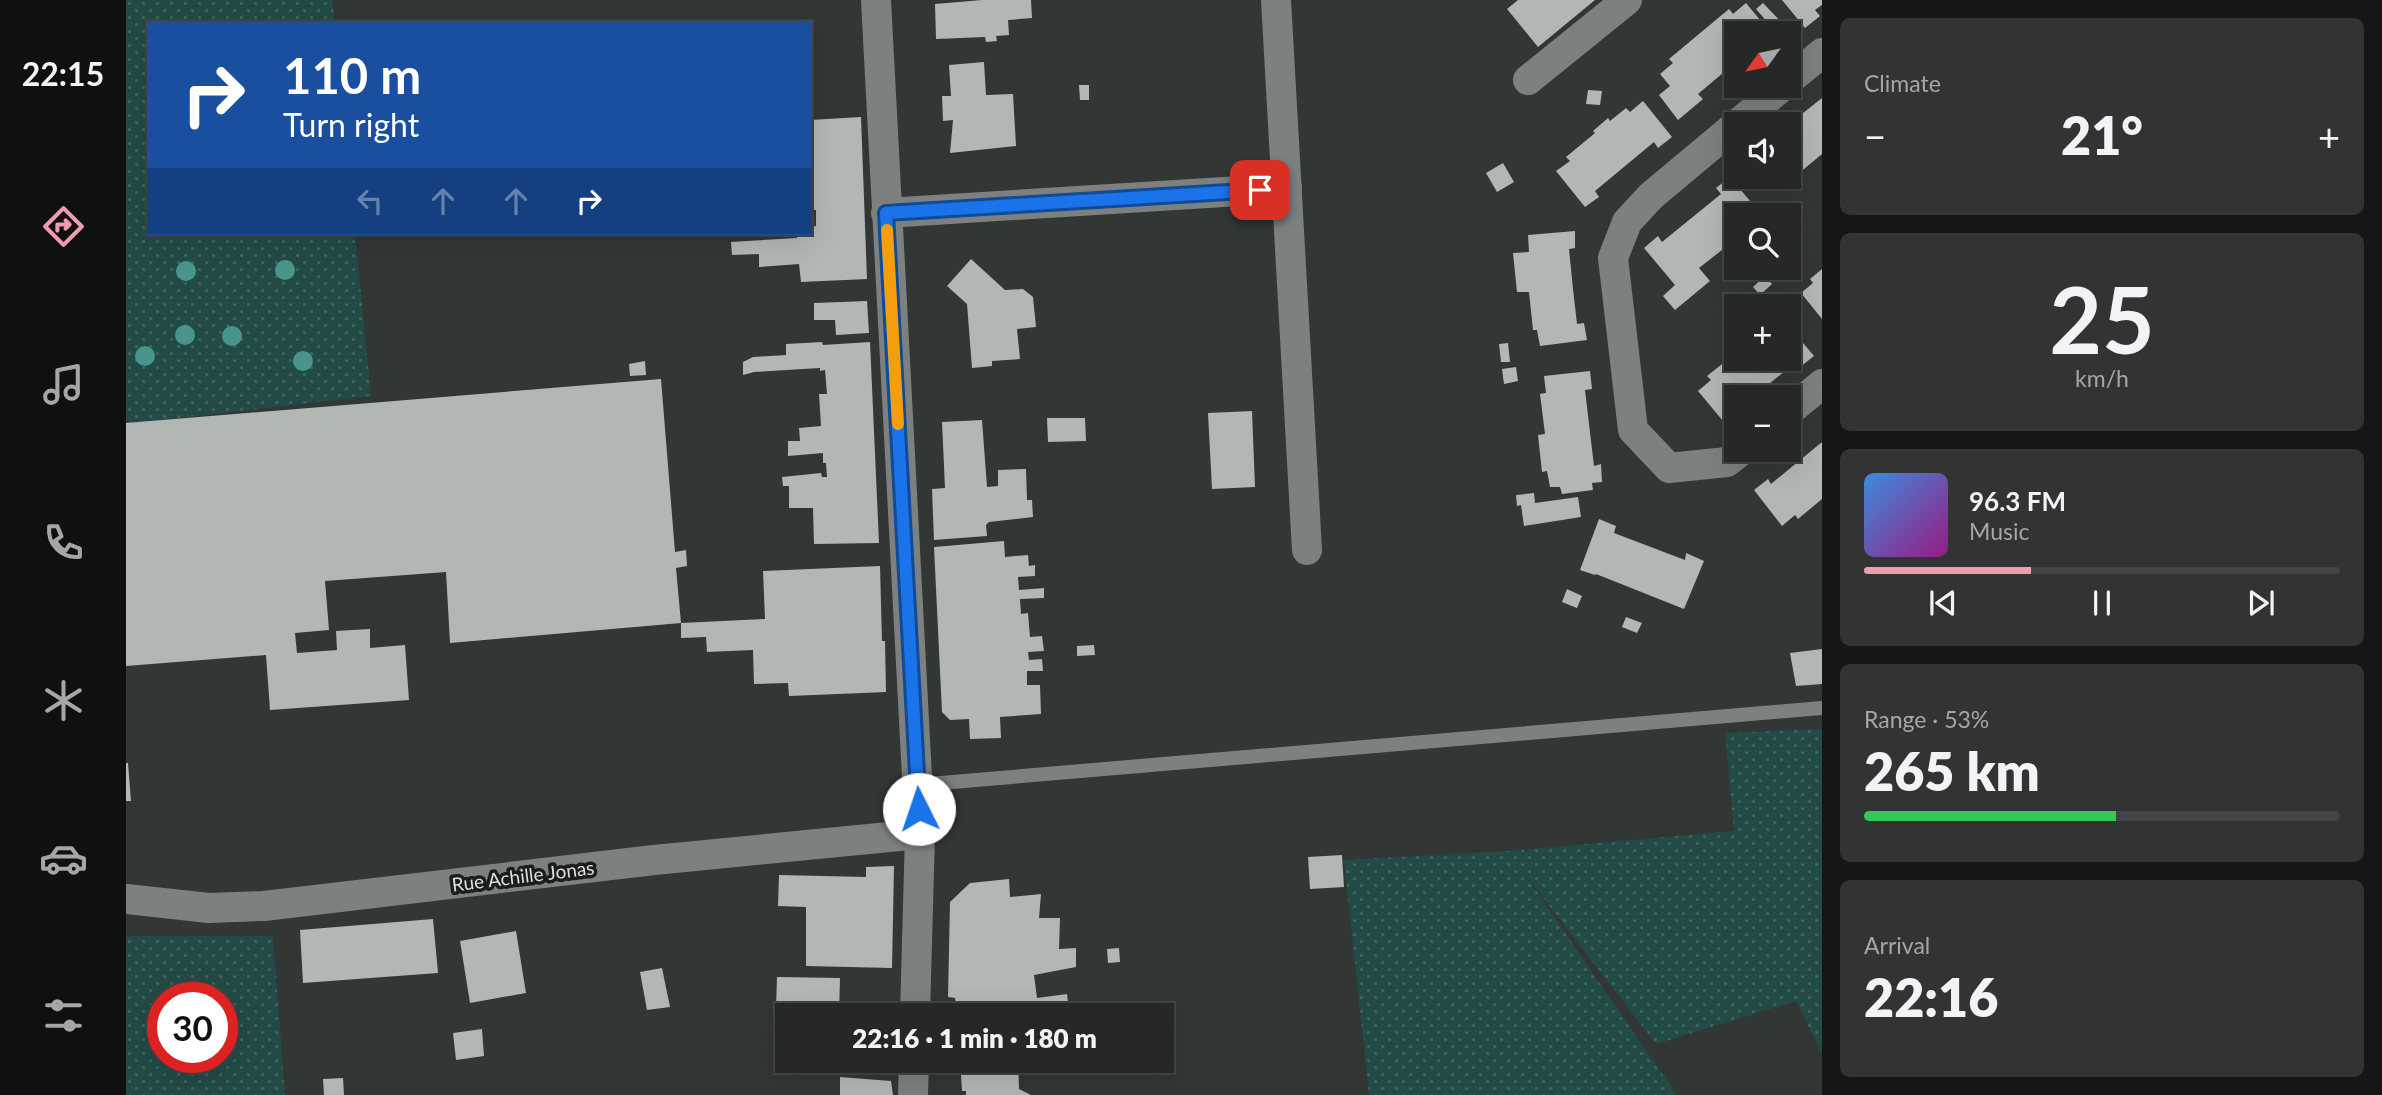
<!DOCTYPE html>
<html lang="en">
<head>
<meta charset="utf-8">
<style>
  body { margin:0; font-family:Lato,sans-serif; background:#323434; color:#f1f3f6; height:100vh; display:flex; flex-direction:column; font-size:26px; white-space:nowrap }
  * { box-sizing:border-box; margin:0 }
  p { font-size:23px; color:#a4a6a8 }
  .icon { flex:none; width:38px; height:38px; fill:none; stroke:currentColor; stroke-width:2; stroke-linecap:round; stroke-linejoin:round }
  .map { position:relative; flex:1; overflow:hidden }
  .sheet { display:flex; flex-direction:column; gap:18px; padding:18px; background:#151616; width:560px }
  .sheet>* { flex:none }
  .hud { position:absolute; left:21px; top:21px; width:665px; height:214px; border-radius:0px; box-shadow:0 7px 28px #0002,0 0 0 2px #424445; background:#1a4fa0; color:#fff; overflow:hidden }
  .needle { width:46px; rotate:237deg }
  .tools { position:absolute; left:1598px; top:21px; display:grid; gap:14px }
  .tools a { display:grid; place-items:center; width:77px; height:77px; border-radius:0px; background:#262828; box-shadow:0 7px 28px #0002,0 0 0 2px #424445; font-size:35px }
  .speed { position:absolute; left:21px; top:982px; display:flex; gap:14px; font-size:35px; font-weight:700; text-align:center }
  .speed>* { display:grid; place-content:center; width:91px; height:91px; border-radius:50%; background:#262828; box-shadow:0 7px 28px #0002,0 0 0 2px #424445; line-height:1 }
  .speed .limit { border:10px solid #d22; background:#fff; color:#111 }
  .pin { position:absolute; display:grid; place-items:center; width:60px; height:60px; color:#fff; margin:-30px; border-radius:14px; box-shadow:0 4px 10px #0006 }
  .me { position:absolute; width:77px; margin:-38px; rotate:356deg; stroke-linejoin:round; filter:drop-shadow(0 0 5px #0008) }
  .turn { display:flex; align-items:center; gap:24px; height:147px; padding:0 21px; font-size:32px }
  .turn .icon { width:91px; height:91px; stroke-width:2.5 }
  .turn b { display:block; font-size:49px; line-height:60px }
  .lanes { display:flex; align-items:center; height:66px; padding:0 21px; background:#0003; justify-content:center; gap:35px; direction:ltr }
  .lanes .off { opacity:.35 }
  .big { font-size:52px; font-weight:800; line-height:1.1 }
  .sheet .tile { flex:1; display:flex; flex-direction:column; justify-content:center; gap:10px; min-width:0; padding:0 24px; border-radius:10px; background:#323434 }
  .sheet .dial { align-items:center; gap:0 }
  .dial b { font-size:91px; line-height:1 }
  .song { display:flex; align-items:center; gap:21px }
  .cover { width:84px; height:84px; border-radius:10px; background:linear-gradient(135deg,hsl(210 70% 55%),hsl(310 70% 35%)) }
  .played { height:7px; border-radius:4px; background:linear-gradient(90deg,#f29aae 35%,#424445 35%) }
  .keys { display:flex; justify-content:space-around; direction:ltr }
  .heat { display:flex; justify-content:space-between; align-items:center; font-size:38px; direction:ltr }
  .charge { height:10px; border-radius:5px; background:linear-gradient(90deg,#34c759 53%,#424445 0) }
  .trip { position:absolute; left:649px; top:1003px; width:399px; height:70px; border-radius:0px; background:#262828; box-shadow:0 7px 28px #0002,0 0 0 2px #424445; font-weight:800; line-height:70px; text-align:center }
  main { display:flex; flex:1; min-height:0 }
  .dock { display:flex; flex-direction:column; width:126px; justify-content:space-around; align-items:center; background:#0f1010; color:#a4a6a8 }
  .dock .icon { width:49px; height:49px }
  .dock .on { color:#f29aae }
  .dock b { font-size:32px; color:#f1f3f6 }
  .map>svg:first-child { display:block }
  .green { fill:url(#green-dots); fill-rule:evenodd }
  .building { fill:#b2b7b6 }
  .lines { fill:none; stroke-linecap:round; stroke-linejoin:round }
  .service { stroke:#7c8180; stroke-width:14 }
  .minor { stroke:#7c8180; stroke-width:30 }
  .tree { fill:#48958c }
  .route-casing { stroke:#114b97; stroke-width:18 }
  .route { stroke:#1a73e8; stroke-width:12 }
  .slow { stroke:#f59e0b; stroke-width:12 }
  .labels { text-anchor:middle; stroke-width:7; stroke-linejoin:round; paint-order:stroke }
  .street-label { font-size:19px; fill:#dcdfde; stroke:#1b1d1d }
</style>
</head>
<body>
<main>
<nav class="dock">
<b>22:15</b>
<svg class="icon on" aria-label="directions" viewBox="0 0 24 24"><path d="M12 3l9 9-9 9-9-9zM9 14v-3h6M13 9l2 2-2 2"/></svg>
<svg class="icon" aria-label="music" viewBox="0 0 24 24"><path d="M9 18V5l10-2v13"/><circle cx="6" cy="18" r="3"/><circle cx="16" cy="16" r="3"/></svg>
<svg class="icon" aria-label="phone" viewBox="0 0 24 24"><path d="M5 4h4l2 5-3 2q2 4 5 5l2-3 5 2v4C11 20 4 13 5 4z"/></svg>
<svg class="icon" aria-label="climate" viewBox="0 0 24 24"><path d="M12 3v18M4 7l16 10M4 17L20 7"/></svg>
<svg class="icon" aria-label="car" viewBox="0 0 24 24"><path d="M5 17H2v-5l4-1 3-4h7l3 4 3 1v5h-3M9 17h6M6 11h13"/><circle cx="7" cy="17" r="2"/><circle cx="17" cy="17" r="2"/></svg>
<svg class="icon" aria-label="filters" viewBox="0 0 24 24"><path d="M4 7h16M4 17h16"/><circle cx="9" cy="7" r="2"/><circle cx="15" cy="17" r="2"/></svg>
</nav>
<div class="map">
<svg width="1696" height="1095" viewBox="0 0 1696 1095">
  <defs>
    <pattern id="green-dots" width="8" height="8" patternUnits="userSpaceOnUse" patternTransform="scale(1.75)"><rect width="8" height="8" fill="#234b46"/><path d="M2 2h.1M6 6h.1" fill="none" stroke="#426460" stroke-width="1.8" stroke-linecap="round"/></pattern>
  </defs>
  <rect width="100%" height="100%" fill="#323635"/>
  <g class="green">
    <path d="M0 0H206L209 23H23V233H229L245 396 0 424Z"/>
    <path d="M1696 729V1054L1670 1001 1530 1044 1395 869 1551 1095H1243L1218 860 1382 851 1608 831 1599 733Z"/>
    <path d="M0 936H147L159 1095H0ZM37 998H96V1057H37Z"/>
  </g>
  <g class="building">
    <path d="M856 0H905L906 18 882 20 883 35 870 36 871 41 860 42 859 37 810 39 809 4Z"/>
    <path d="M1392 0H1469L1412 47 1381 9Z"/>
    <path d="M1656 0H1696V5L1689 10 1694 16 1679 28Z"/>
    <path d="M1620 3 1645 33H1610V62L1572 94 1577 99 1552 120 1533 95 1544 86 1534 74 1547 63 1543 59 1603 9 1607 14Z"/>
    <path d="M1637 3 1657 24 1649 31 1630 9Z"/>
    <path d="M858 62 860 95 887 94 890 146 824 153 827 120 817 121 816 96H825L823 65Z"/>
    <path d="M953 85H963V100H954Z"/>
    <path d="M1462 90 1476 91 1474 105 1460 104Z"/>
    <path d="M1696 98V154L1666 179 1662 174V125Z"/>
    <path d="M1517 101 1546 137 1532 148 1528 142 1469 191 1473 197 1459 207 1430 171 1444 161 1440 157 1469 133 1467 131 1482 118 1484 121 1500 108 1504 112Z"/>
    <path d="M735 117 741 279 675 282 673 264 633 267V254L606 255 605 242 671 238V233H684V227L690 226V210H684V120Z"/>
    <path d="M1377 163 1388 182 1371 192 1360 173Z"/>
    <path d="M1604 177 1634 213 1630 215H1610V239L1573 268 1584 281 1549 310 1537 296 1549 285 1518 248 1532 236 1536 242 1595 194 1590 188Z"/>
    <path d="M1449 231V248L1443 249 1447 289 1451 324 1458 323 1461 340 1414 346 1411 330H1407L1403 292H1391L1387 253 1403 252 1402 235Z"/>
    <path d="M845 259 879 290 897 289 907 297 910 327 891 329 894 359 866 361V366L846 368 841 304 821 286Z"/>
    <path d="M1696 269V319L1675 293 1687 283 1684 279Z"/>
    <path d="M1639 276 1646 284 1634 295 1627 287Z"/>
    <path d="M741 301 743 333 710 335 709 320H688V303Z"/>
    <path d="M1662 325 1688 356 1674 367 1670 362 1627 397H1610V420L1602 427 1572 391 1585 380 1581 376 1610 353V359H1662Z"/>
    <path d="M696 342 697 345 744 342 753 543 688 544 687 508H663V486H657L656 477 695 473 696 477H701L700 463H697V453L662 456V441H674L673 428 695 426 693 394H701L699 370 694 371V368L628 372 617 375V362L627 357 660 355V344Z"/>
    <path d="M1382 343 1384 362H1375L1373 344Z"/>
    <path d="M519 361 520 375 504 376 503 364Z"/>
    <path d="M1390 367 1392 381 1378 384 1376 369Z"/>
    <path d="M1464 371 1466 389 1459 390 1468 466 1475 464 1476 482 1466 483 1467 490 1436 494 1434 487H1424L1421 471 1416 472 1412 435 1419 434 1414 394 1420 393 1418 376Z"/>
    <path d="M535 379 549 552 560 550 561 566 550 568 555 623 639 619 637 571 754 566 756 641H759L760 692 663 696 662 683 628 684 627 650 581 652 580 637 555 638V623L324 643 320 572 199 581 203 630 169 633 171 653 211 650 210 631 244 629V648L279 645 283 700 144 710 140 655 0 666V423Z"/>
    <path d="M1126 411 1129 487 1086 489 1082 413Z"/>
    <path d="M921 418H959L960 441 922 442Z"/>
    <path d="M856 420 861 487 872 486V470L900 469 901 500H906L907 517 863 522 860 525 861 536 808 540 806 489 819 488 816 422Z"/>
    <path d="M1696 442V499L1672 519 1669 515 1656 526 1628 490 1642 479 1645 484Z"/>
    <path d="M1408 493 1409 503 1452 497 1455 517 1398 526 1395 505 1391 506 1390 495Z"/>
    <path d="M1473 519 1490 526 1488 533 1559 560 1560 553 1578 561 1558 609 1470 574 1469 575 1454 570Z"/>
    <path d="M878 541 879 557 902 555 903 566 909 565V576L892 577 893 590 918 588V598L894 599 895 614 902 613 904 637 916 636 918 651 902 652 903 660 916 659 917 671H901V685H914L915 714 874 717 875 738 844 739 843 719 824 720 816 712 808 547Z"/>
    <path d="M1441 589 1456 596 1451 608 1436 602Z"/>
    <path d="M1500 617 1516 623 1511 633 1496 627Z"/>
    <path d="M968 645 969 655 951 656V646Z"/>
    <path d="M1696 649V684L1670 686 1664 653Z"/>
    <path d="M0 763H2L5 801H0Z"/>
    <path d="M1216 855 1218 887 1184 889 1182 857Z"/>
    <path d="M768 866 766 968 680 966V907L652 906 653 875 740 877V867Z"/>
    <path d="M883 879 884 897 915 894 913 918H934L933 949 950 948V967L908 975 911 998 941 994 943 1011 919 1015H831L829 998 822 997 824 902 844 883Z"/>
    <path d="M307 919 312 973 177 983 174 930Z"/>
    <path d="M390 931 400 993 344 1003 334 941Z"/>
    <path d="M993 948 994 962 982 963 981 949Z"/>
    <path d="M536 968 544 1007 521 1010 514 972Z"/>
    <path d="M651 977 714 978 713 1015H662V1040H649Z"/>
    <path d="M356 1029 358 1056 330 1060 327 1033Z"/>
    <path d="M834 1060H892L893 1089 905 1095H840V1091H836Z"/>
    <path d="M714 1077 765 1081 767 1095H714Z"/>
    <path d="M217 1078 218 1095H198L197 1079Z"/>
  </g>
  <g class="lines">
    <path class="service" d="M791 785 1696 708"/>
    <g class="minor">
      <path d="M750 0 794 834 789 1015"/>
      <path d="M1150 0 1181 550"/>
      <path d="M1402 80 1501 0"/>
      <path d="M1662 81 1696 53"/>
      <path d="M1611 124 1657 86"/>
      <path d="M1610 125 1525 196 1501 222 1487 258 1507 430 1543 468 1601 462 1616 450"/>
      <path d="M760 213 1161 188"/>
      <path d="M1662 412 1696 384"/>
      <path d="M0 899 83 908 138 906 528 860 794 834"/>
      <path d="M787 1095 788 1060"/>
    </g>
  </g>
  <g class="tree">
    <circle cx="159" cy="270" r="10"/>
    <circle cx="60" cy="271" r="10"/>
    <circle cx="59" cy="335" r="10"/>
    <circle cx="106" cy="336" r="10"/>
    <circle cx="19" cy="356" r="10"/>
    <circle cx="177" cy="361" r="10"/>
  </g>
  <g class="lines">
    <g class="route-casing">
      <path id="route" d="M793 809 760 213 1134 190"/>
    </g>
    <use href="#route" class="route"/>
    <path class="slow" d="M761 230 772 424"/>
  </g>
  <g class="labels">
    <g class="street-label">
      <text transform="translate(397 876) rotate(-7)" y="7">Rue Achille Jonas</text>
    </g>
  </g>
</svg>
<div class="tools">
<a><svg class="needle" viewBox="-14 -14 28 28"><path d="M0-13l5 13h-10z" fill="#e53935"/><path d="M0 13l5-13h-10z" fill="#a4a6a8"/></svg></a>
<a><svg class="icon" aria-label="sound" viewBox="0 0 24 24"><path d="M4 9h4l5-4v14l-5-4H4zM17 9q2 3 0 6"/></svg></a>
<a><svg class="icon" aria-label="search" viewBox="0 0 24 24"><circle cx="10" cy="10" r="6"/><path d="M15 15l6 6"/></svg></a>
<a>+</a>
<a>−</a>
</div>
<div class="speed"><div class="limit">30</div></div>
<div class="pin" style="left:1134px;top:190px;background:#d93025"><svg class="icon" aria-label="arrive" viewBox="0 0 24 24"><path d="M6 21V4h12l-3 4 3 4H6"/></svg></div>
<svg class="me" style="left:793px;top:809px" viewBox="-20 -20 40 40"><circle r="19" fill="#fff"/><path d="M0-13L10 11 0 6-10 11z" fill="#1a73e8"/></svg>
<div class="trip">22:16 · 1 min · 180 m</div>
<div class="hud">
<div class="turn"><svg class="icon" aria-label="right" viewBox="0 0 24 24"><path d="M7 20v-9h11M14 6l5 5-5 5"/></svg><div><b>110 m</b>Turn right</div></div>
<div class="lanes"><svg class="icon off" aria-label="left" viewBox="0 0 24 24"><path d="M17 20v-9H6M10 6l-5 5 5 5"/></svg><svg class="icon off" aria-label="ahead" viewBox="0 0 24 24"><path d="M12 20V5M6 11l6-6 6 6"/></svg><svg class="icon off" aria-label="ahead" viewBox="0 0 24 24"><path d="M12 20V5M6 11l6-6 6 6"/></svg><svg class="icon" aria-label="right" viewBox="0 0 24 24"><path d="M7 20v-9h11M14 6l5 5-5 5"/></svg></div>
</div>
</div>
<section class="sheet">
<div class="tile"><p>Climate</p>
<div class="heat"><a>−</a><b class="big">21°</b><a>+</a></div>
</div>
<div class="tile dial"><b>25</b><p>km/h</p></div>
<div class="tile">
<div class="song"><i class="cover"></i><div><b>96.3 FM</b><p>Music</p></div></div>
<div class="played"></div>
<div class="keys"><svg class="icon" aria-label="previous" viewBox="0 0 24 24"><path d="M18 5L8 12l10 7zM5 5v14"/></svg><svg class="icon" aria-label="pause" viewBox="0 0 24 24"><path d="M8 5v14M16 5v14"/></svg><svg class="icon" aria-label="next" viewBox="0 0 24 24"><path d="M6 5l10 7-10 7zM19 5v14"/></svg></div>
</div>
<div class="tile"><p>Range · 53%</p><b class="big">265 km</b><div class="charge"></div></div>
<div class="tile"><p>Arrival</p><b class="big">22:16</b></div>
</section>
</main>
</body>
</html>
